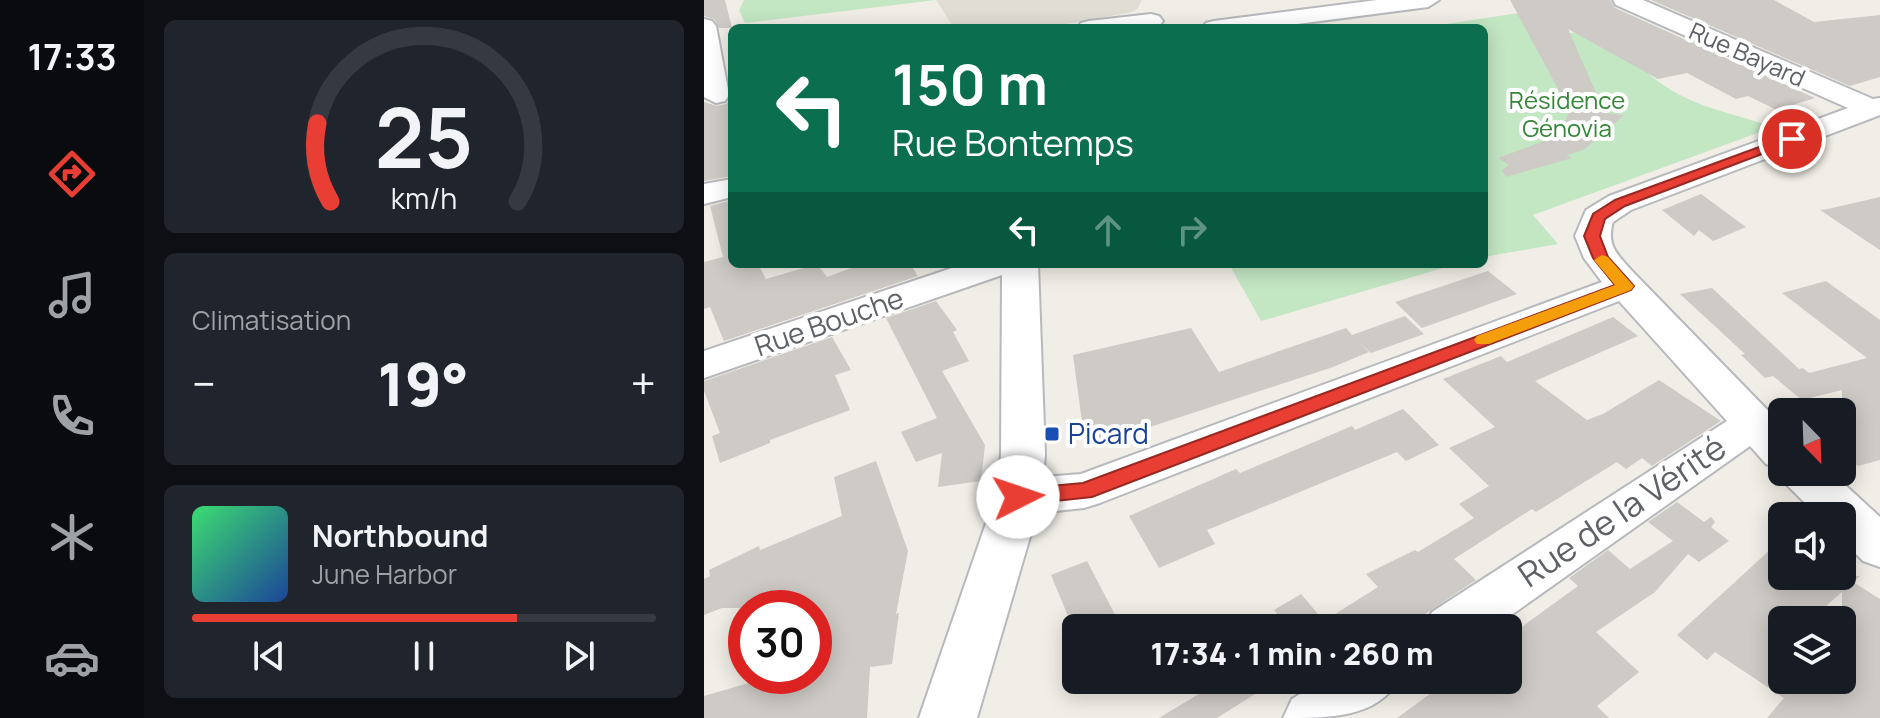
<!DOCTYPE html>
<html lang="fr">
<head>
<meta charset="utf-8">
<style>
  body { margin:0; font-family:Manrope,sans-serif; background:#20242c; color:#f1f3f6; height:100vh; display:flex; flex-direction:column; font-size:30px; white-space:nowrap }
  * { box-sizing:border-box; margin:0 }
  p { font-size:26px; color:#9ea1a6 }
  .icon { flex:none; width:44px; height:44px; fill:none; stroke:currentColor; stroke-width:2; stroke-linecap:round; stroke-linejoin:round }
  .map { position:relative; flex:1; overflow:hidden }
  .sheet { display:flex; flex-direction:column; gap:20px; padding:20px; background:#0d0f14; width:560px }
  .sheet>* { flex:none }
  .hud { position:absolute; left:24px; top:24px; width:760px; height:244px; border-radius:12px; box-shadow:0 4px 20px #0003; background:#0b6e4f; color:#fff; overflow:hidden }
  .needle { width:52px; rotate:157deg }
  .tools { position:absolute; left:1064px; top:398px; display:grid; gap:16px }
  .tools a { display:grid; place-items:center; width:88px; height:88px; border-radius:12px; background:#171b24; box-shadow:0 4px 20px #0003; font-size:40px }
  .speed { position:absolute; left:24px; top:590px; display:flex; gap:16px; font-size:40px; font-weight:700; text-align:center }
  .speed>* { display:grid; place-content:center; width:104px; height:104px; border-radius:50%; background:#171b24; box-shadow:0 4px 20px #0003; line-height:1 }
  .speed .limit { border:12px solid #d22; background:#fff; color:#111 }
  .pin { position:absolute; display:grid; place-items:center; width:68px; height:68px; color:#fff; margin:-34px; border:4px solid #fff; border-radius:50%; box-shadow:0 2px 8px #0007 }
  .me { position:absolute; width:88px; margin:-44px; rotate:86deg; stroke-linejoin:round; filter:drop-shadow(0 0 6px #0008) }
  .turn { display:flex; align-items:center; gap:28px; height:168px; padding:0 32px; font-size:36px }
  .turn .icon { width:104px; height:104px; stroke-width:2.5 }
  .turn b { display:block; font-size:56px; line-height:68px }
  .lanes { display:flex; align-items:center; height:76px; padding:0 32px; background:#0003; justify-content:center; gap:40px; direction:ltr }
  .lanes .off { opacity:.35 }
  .big { font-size:60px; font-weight:800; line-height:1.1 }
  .sheet .widget { flex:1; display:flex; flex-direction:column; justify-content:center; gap:12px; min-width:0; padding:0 28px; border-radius:12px; background:#20242c }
  .sheet .dial { align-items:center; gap:0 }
  .dial svg { height:208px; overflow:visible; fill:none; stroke:#363941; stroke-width:7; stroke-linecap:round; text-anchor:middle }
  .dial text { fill:#f1f3f6; stroke:none }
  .song { display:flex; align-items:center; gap:24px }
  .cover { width:96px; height:96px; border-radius:12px; background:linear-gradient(135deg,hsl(140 70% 55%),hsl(220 70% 35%)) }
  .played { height:8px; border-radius:4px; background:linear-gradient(90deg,#e93e34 70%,#363941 70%) }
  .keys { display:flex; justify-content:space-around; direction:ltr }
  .heat { display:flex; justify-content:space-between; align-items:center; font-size:44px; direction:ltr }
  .trip { position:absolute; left:358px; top:614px; width:460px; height:80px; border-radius:12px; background:#171b24; box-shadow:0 4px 20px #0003; font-weight:800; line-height:80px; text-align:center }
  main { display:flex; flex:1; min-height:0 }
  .dock { display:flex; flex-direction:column; width:144px; justify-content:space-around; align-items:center; background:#090b0e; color:#9ea1a6 }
  .dock .icon { width:56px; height:56px }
  .dock .selected { color:#e93e34 }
  .dock b { font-size:36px; color:#f1f3f6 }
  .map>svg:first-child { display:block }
  .education { fill:#e0ddd4 }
  .green { fill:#c4e7c3 }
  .building { fill:#cecac6; fill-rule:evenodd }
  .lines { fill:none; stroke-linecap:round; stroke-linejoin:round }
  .minor-casing { stroke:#b7b9bd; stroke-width:4 }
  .minor { fill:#fff; fill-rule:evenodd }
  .route { fill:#e93e34; stroke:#972822; stroke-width:2 }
  .slow { fill:#f59e0b }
  .transit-dot { fill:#1a4fb4; stroke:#fff; stroke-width:3 }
  .labels { text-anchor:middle; stroke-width:8; stroke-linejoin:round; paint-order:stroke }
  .far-street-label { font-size:24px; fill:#5e6267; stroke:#fff }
  .far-park-label { font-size:24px; fill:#368638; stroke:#fff }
  .street-label { font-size:28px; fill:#5e6267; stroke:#fff }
  .transit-label { font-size:28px; fill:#164399; stroke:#fff; text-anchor:start }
  .near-street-label { font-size:34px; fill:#5e6267; stroke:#fff }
</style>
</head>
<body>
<main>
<nav class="dock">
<b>17:33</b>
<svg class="icon selected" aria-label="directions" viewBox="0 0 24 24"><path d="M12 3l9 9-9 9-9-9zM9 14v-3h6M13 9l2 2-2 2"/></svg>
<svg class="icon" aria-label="music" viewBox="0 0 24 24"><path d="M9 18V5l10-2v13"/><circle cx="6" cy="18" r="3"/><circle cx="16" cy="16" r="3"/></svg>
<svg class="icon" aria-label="phone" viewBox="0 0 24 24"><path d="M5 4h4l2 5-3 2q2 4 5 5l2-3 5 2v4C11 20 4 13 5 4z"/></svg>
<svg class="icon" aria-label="climate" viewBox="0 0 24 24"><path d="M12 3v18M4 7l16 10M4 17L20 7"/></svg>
<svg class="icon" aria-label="car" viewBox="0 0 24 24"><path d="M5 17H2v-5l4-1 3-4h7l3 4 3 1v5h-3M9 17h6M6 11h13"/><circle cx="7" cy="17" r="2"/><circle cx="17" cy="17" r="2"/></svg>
</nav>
<section class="sheet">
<div class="widget dial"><svg viewBox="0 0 100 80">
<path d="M14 69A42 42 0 1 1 86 69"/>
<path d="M14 69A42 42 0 0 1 9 39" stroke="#e93e34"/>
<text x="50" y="56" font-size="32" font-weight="700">25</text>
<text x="50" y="72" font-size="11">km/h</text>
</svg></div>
<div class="widget"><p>Climatisation</p>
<div class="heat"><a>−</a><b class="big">19°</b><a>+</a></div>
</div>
<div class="widget">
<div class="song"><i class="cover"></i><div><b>Northbound</b><p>June Harbor</p></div></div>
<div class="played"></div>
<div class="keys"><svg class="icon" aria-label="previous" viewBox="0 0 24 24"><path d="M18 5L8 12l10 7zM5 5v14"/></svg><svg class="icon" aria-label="pause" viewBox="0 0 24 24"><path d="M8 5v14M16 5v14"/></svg><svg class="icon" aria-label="next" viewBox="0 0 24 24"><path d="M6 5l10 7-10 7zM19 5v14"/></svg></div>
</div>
</section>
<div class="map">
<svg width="1176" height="718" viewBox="0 0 1176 718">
  <rect width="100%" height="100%" fill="#f0eee6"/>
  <path class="education" d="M232 0H438L433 9 428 12 340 28H250Z"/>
  <g class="green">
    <path d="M40 0H232L41 23 35 10Z"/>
    <path d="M821 12 853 34 890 31 929 58 996 40 1014 48 939 68C975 105 1022 111 1070 127L829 215 854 244 780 257V28H716Z"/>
    <path d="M525 264H753L557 321Z"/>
  </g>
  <g class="building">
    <path d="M0 0H21L28 28H15L10 19 0 16Z"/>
    <path d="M806 0H906L911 8 1111 98 1073 110 1044 96 1032 99 983 73 954 79 864 29 901 113 920 115 881 149 863 155 868 158 802 177 798 170 805 165 794 158 838 142 858 127 866 111Z"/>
    <path d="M947 0H1070L1110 22 1176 15V77L1146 86Z"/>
    <path d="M28 97V176L0 181V102L13 106 22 104Z"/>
    <path d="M997 194 1042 227 1009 241 995 230 990 236 958 210Z"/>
    <path d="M1176 197V250L1116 210 1124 209Z"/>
    <path d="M28 200V264H54L62 279 113 264 123 277 158 264H206L214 276 20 341 6 307 0 309V262L19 257 6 206Z"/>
    <path d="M784 271 813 294 718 328 691 302Z"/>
    <path d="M1122 281 1176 320V460L1154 466 1138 452V390L1098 400 1069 376 1061 378 1037 355 1041 354 976 294 1008 288 1095 369 1099 368 1105 373 1163 358 1078 293Z"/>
    <path d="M232 301 253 330 249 332 265 361 238 371 281 445 277 481 234 487 238 453 212 462 197 432 233 418 182 318Z"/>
    <path d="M701 316 720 334 667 353 655 342 665 352 629 367 400 442 380 437 369 355 487 328 515 372 642 328 648 335Z"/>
    <path d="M909 317 934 336 831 381 883 420 899 414 955 380 1017 421 948 466 938 458 922 469 913 462 832 512 828 509 750 559 772 580 700 628H586L570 610 597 594 620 621 674 587 662 574 711 550 714 552 770 518 755 504 785 486 745 448 791 427 739 379 797 356 803 362Z"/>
    <path d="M128 337 147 370 131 375 146 410 66 440V443L16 463 8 436 16 433 0 391V381Z"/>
    <path d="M699 409 735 445 702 461 693 452 503 530 511 544 455 568 425 516 532 469 536 473 648 426 651 430Z"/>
    <path d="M172 461 204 551 192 614 195 613 188 664 166 667 163 718H0V696L69 676H110V608H18L0 615V579L6 576 5 570 55 546 56 550 138 516 130 477Z"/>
    <path d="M973 502 1000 522 1007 517 1011 522 1007 527 1025 541 995 562 984 554 951 592 892 632 935 672 893 706 905 718H693L745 680H804V637L874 586 865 578 904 550 926 569 969 541 944 522Z"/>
    <path d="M1078 539V576H1156L1149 582 1176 599V718H1063L1080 698 1011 652 1003 660 973 635ZM1138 592V680H1078V620H1106Z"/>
    <path d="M383 561 418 628H369L347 575Z"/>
    <path d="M490 680H573L513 718H455L498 692Z"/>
  </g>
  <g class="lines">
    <g class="minor-casing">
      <g id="minor">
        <path d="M673 0H735L724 7 563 28H498L502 23 510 21Z"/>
        <path d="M909 0H939L1169 99 1176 98V115L927 210 909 222C902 245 913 254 928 271L1078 425V472H1127L1176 517V567L1159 561 1138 540V516H1114L1082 484 1075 472 1077 469 1062 464 1046 446 789 628H720L728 612 1023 421 915 301 396 503 380 508 333 513 273 718H215L291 497 297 455 298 275 0 378V351L260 264H334L341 455 339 477 377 474 898 282 880 258 871 236 882 210 905 196 1144 108 912 5Z"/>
        <path d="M447 14 455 16 459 21 455 26 373 28 377 23 385 21Z"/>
        <path d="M0 19 8 21 12 26 25 95 21 101 12 103 0 97Z"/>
        <path d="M28 179V197L0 204V184Z"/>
        <path d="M618 680H695C672 718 626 718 579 718L588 699Z"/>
      </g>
    </g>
    <use href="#minor" class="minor"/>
  </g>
  <path class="route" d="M1088 135 1094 139 1092 141 921 206 901 219 896 236 904 257 930 286 927 290 388 497 314 505 306 503 303 497 306 492 314 489 379 483 911 285 889 258 880 236 889 214 911 200Z"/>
  <path class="slow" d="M898 255 904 257 927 283 930 286 927 290 785 344H773L770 340 773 336 911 285 890 260Z"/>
  <rect class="transit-dot" x="340" y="426" width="16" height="16" rx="4"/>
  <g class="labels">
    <g class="far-street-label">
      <text transform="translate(1043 55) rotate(24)" y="8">Rue Bayard</text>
    </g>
    <g class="far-park-label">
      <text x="863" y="109">Résidence<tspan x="863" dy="28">Génovia</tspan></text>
    </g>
    <g class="street-label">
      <text transform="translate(125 322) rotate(-19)" y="10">Rue Bouche</text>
    </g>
    <g class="transit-label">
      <text x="364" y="444">Picard</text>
    </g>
    <g class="near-street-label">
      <text transform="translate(918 511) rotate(-34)" y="12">Rue de la Vérité</text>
    </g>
  </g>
</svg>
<div class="tools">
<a><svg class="needle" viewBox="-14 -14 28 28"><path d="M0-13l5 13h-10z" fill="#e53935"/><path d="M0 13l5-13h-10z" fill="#9ea1a6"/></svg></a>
<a><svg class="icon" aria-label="sound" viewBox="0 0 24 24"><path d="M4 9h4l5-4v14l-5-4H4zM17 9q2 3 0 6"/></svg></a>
<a><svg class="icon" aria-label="layers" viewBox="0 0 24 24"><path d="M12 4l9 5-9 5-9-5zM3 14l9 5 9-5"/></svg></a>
</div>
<div class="speed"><div class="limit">30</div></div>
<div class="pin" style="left:1088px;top:139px;background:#d93025"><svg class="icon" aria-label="arrive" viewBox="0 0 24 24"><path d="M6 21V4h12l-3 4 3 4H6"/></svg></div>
<svg class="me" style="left:314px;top:497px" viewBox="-20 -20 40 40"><circle r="19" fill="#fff"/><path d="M0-13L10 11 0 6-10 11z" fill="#e93e34"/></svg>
<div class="trip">17:34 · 1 min · 260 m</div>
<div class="hud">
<div class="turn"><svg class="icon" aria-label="left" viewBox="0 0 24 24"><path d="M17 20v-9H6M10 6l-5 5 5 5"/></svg><div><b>150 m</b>Rue Bontemps</div></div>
<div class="lanes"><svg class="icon" aria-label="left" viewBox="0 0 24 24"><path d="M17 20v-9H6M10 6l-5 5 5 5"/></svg><svg class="icon off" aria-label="ahead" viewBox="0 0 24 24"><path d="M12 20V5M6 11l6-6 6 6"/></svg><svg class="icon off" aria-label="right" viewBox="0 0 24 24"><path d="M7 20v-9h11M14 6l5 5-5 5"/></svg></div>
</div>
</div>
</main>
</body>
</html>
